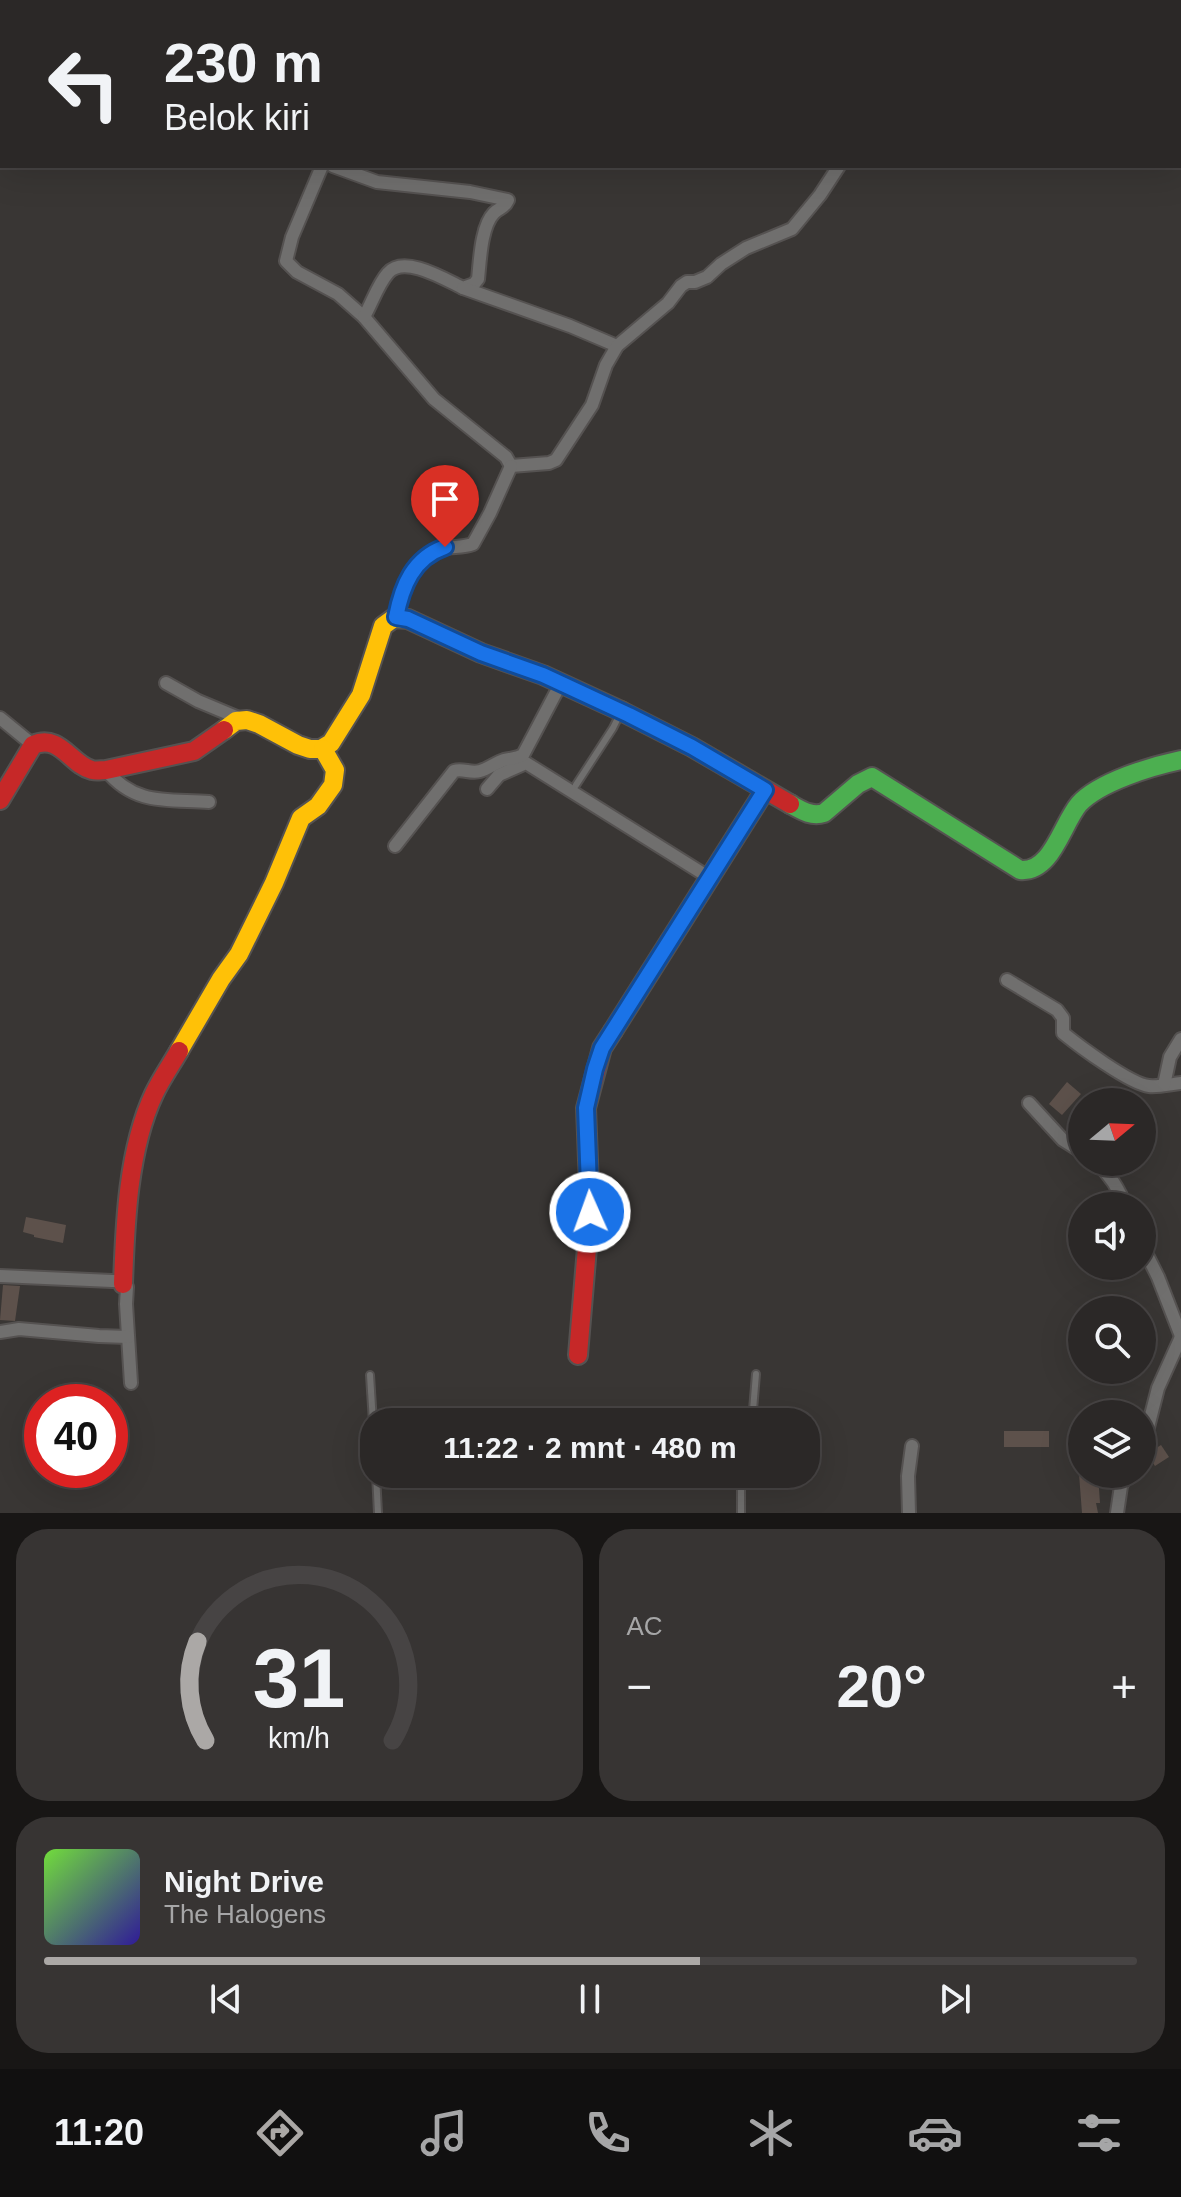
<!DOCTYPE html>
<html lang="id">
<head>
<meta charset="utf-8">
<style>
  body { margin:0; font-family:Helvetica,sans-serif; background:#373433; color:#f1f3f6; height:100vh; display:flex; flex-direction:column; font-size:30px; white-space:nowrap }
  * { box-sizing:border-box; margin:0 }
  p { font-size:26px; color:#a6a6a7 }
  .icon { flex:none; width:44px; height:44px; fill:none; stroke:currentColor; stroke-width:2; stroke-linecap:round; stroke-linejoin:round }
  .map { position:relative; height:1513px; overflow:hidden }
  .side { display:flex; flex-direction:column; gap:16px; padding:16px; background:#181615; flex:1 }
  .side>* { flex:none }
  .banner { position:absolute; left:0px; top:0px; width:1182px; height:168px; box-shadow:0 8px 32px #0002,0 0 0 2px #474444; background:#2b2827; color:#f1f3f6; overflow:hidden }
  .needle { width:52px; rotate:71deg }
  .tools { position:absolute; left:1068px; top:1088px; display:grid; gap:16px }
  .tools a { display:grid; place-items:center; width:88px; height:88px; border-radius:50%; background:#2b2827; box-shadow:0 8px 32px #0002,0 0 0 2px #474444; font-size:40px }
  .speed { position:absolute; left:24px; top:1384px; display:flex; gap:16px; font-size:40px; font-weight:700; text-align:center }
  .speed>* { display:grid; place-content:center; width:104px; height:104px; border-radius:50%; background:#2b2827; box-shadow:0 8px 32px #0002,0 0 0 2px #474444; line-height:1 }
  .speed .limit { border:12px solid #d22; background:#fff; color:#111 }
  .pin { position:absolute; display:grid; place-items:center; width:68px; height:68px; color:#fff; margin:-82px -34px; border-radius:50% 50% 50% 0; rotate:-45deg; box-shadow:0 0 8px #0007 }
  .pin .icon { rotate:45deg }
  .me { position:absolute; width:88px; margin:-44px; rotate:358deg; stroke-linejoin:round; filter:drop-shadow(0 0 6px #0008) }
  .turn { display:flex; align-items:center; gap:28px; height:168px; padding:0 32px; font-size:36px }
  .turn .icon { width:104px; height:104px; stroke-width:2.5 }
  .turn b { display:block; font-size:56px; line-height:68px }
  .big { font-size:60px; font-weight:700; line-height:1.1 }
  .side .widget { flex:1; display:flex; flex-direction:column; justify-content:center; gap:12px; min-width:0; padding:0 28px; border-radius:32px; background:#373433 }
  .side .dial { align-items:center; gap:0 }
  .dial svg { height:208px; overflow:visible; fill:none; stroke:#474444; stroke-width:7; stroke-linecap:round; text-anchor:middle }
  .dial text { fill:#f1f3f6; stroke:none }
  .song { display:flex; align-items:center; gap:24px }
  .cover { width:96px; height:96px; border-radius:12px; background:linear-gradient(135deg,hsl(100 70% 55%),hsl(250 70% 35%)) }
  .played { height:8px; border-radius:4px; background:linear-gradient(90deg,#aba8a6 60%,#474444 60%) }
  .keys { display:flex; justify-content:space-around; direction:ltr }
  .heat { display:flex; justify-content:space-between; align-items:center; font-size:44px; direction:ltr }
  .side .tiles { flex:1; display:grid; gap:16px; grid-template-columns:1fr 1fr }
  .widget:last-child { grid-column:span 2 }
  .trip { position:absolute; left:360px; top:1408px; width:460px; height:80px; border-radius:32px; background:#2b2827; box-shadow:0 8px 32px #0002,0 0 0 2px #474444; font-weight:700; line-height:80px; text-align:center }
  .tab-bar { display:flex; height:128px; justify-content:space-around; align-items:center; background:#111010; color:#a6a6a7 }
  .tab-bar .icon { width:56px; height:56px }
  .tab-bar .selected { color:#aba8a6 }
  .tab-bar b { font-size:36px; color:#f1f3f6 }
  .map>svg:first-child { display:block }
  .building { fill:#5d514b }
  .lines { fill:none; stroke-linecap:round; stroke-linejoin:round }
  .lane-casing { stroke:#555251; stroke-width:10 }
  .street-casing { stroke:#555251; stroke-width:16 }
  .fast-casing { stroke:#555251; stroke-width:22 }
  .slow-casing { stroke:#555251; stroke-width:22 }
  .jam-casing { stroke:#555251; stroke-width:22 }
  .lane { stroke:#706f6e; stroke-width:6 }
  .street { stroke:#706f6e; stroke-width:12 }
  .fast { stroke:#4caf50; stroke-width:18 }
  .slow { stroke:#ffc107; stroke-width:18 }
  .jam { stroke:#c62828; stroke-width:18 }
  .route-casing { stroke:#114b97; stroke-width:20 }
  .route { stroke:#1a73e8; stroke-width:14 }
</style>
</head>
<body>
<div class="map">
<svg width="1181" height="1513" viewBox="0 0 1181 1513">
  <rect width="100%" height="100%" fill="#393634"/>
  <g class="building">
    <path d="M1067 1082 1081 1094 1062 1115 1049 1104Z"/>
    <path d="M26 1217 66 1225 63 1243 34 1237V1235L23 1232Z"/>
    <path d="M3 1285 20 1286 15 1321 0 1320Z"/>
    <rect x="1004" y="1431" width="45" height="16"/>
    <path d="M1161 1445 1169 1457 1155 1466 1147 1454Z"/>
    <path d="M1079 1474H1098L1100 1503H1096L1098 1513H1082Z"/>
  </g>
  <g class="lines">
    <g class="lane-casing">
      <g id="lane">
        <path d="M576 785 613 728 620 714"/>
        <path d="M370 1375 374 1438"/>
        <path d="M752 1422 756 1374"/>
        <path d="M376 1474 378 1513"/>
        <path d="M741 1513V1489L746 1474"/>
      </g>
    </g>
    <g class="street-casing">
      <g id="street">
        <path d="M96 0 99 2"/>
        <path d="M116 2 117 0"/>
        <path d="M963 2 964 0"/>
        <path d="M322 166 292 237 286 261 297 272 338 294 364 317 434 399 506 457 511 466"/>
        <path d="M333 166 377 182 470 192 508 200C504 209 500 207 494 213 481 226 480 261 478 279L474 284 463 288C446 280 404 254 388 273 378 284 372 303 364 317"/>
        <path d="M463 288 570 326 617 346"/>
        <path d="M511 466 549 463 556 460 592 405 606 365 617 346 668 303 681 286 687 282H695L707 277 721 264 746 248 792 229 820 195 839 166"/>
        <path d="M396 617C401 591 413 557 441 549 452 546 462 548 473 544L490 513 511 466"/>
        <path d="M166 683 198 701 241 719"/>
        <path d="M0 718 33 745"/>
        <path d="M106 770C135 806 168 799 209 802"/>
        <path d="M487 789 499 775 526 763 710 878"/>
        <path d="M395 846 454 771C463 768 471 774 480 771 488 769 495 763 504 760 511 758 516 759 523 755L561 683"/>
        <path d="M1007 980 1057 1010 1063 1018V1033C1079 1046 1130 1084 1149 1086 1159 1087 1171 1084 1181 1083"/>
        <path d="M1164 1085 1170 1057 1181 1039"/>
        <path d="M1029 1103 1063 1140 1082 1152"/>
        <path d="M1096 1162C1110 1175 1119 1188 1125 1206"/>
        <path d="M1142 1245 1158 1277 1181 1336"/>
        <path d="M0 1276 112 1281H117L127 1287 126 1304 131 1383"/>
        <path d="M0 1332 19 1329 99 1336 128 1337"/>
        <path d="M1142 1442 1146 1435 1158 1388 1181 1337"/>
        <path d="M909 1513 908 1476 912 1446"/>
        <path d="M1117 1513 1121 1486 1127 1474"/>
      </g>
    </g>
    <g class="fast-casing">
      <g id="fast">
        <path d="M790 804C801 810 811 817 824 813L858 784 872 777 1020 870C1052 873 1062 824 1079 804 1099 782 1152 766 1181 760"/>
        <path d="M613 1031 765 790"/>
      </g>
    </g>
    <g class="slow-casing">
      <g id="slow">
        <path d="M224 730 236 721 247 720 259 724 298 745 310 749H321L331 743 361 695 383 626 394 618 408 619 481 653 543 675 621 711"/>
        <path d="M179 1051 221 979 239 954 274 883 301 818 318 806 333 785 335 770 323 749"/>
      </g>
    </g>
    <g class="jam-casing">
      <g id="jam">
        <path d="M621 711 692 747 790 804"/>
        <path d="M0 800 33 745C60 733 71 765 92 770 97 771 101 770 106 770L194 751 224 730"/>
        <path d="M123 1284C125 1224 128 1149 154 1094 161 1079 171 1065 179 1051"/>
        <path d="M578 1355 590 1212 586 1108 602 1048 613 1031"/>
      </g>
    </g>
    <use href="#lane" class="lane"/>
    <use href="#street" class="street"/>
    <use href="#fast" class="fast"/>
    <use href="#slow" class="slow"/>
    <use href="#jam" class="jam"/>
  </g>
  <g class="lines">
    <g class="route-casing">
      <path id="route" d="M445 547C413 558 402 586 396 617L408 619 481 653 543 675 629 715 692 747 765 790 602 1048 595 1069 586 1108 590 1212"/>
    </g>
    <use href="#route" class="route"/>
  </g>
</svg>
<div class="tools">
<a><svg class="needle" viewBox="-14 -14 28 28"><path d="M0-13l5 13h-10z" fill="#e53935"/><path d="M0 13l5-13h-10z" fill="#a6a6a7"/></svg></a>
<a><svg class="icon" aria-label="sound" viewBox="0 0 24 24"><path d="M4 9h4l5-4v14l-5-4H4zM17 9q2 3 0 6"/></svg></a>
<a><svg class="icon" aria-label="search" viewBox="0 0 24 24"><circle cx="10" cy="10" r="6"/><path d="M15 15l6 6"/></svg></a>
<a><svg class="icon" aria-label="layers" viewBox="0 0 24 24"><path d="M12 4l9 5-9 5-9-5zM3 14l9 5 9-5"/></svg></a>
</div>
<div class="speed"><div class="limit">40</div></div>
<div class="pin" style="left:445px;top:547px;background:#d93025"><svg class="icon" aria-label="arrive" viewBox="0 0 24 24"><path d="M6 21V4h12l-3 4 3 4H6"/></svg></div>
<svg class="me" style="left:590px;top:1212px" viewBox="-20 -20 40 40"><circle r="17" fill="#1a73e8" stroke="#fff" stroke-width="3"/><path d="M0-11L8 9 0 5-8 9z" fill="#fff"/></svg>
<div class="trip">11:22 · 2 mnt · 480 m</div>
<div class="banner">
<div class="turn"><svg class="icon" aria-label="left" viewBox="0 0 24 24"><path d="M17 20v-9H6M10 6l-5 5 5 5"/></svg><div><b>230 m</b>Belok kiri</div></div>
</div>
</div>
<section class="side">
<div class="tiles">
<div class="widget dial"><svg viewBox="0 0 100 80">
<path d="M14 69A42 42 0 1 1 86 69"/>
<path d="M14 69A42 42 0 0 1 11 31" stroke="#aba8a6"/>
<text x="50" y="56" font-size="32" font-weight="700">31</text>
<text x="50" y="72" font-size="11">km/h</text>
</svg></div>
<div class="widget"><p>AC</p>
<div class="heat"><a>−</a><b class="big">20°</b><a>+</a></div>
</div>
<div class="widget">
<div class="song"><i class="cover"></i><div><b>Night Drive</b><p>The Halogens</p></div></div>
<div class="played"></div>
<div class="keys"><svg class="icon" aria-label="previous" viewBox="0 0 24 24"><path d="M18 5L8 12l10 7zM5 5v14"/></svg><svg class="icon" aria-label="pause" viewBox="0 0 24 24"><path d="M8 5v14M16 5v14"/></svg><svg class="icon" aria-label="next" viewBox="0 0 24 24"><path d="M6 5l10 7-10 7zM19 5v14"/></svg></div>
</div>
</div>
</section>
<nav class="tab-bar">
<b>11:20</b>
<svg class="icon selected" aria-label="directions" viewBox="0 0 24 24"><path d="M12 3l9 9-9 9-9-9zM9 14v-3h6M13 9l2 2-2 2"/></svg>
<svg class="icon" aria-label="music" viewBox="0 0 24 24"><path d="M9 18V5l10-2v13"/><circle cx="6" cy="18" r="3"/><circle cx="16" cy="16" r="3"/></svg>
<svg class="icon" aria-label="phone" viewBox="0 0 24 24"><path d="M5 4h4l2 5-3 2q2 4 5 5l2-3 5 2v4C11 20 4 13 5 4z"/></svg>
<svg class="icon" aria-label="climate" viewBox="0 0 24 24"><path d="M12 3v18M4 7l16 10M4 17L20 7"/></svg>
<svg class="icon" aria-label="car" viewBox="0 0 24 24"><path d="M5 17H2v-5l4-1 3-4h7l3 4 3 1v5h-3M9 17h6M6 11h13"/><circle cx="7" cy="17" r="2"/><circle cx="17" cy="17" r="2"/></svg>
<svg class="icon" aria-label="filters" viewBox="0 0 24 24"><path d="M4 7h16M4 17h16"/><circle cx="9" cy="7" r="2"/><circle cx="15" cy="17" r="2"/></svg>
</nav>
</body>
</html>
